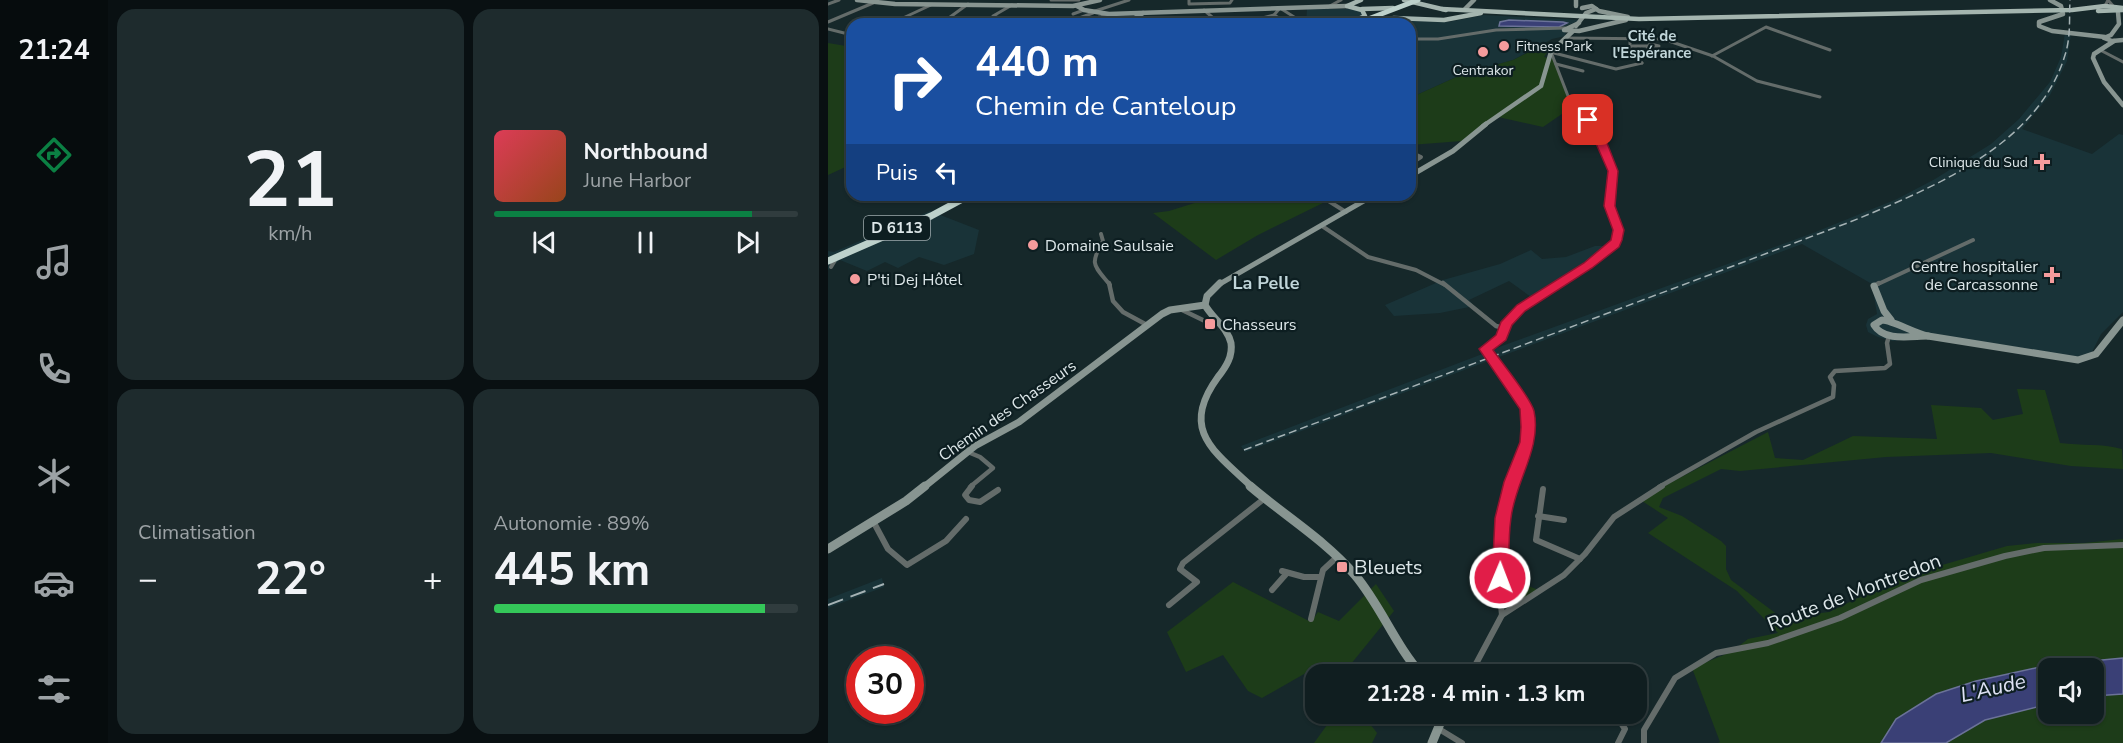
<!DOCTYPE html>
<html lang="fr">
<head>
<meta charset="utf-8">
<style>
  body { margin:0; font-family:"Nunito Sans",sans-serif; background:#1e2b2d; color:#f1f3f6; height:100vh; display:flex; flex-direction:column; font-size:22px; white-space:nowrap }
  * { box-sizing:border-box; margin:0 }
  p { font-size:20px; color:#9ca2a5 }
  .icon { flex:none; width:33px; height:33px; fill:none; stroke:currentColor; stroke-width:2; stroke-linecap:round; stroke-linejoin:round }
  .map { position:relative; flex:1; overflow:hidden }
  .side { display:flex; flex-direction:column; gap:9px; padding:9px; background:#091012; width:720px }
  .side>* { flex:none }
  .guide { position:absolute; left:18px; top:18px; width:570px; height:183px; border-radius:18px; box-shadow:0 2px 4px #0004,0 0 0 2px #303c3e; background:#1a4fa0; color:#fff; overflow:hidden }
  .tools { position:absolute; left:1210px; top:658px; display:grid; gap:12px }
  .tools a { display:grid; place-items:center; width:66px; height:66px; border-radius:12px; background:#101e20; box-shadow:0 2px 4px #0004,0 0 0 2px #303c3e; font-size:30px }
  .speed { position:absolute; left:18px; top:646px; display:flex; gap:12px; font-size:30px; font-weight:700; text-align:center }
  .speed>* { display:grid; place-content:center; width:78px; height:78px; border-radius:50%; background:#101e20; box-shadow:0 2px 4px #0004,0 0 0 2px #303c3e; line-height:1 }
  .speed .limit { border:9px solid #d22; background:#fff; color:#111 }
  .pin { position:absolute; display:grid; place-items:center; width:51px; height:51px; color:#fff; margin:-26px; border-radius:12px; box-shadow:0 3px 9px #0006 }
  .me { position:absolute; width:66px; margin:-33px; rotate:1deg; stroke-linejoin:round; filter:drop-shadow(0 0 4px #0008) }
  .turn { display:flex; align-items:center; gap:21px; height:126px; padding:0 30px; font-size:27px }
  .turn .icon { width:78px; height:78px; stroke-width:2.5 }
  .turn b { display:block; font-size:42px; line-height:51px }
  .then { display:flex; align-items:center; height:57px; padding:0 30px; background:#0003; gap:12px; font-size:22px }
  .big { font-size:45px; font-weight:700; line-height:1.1 }
  .side .card { flex:1; display:flex; flex-direction:column; justify-content:center; gap:9px; min-width:0; padding:0 21px; border-radius:18px; background:#1e2b2d }
  .side .dial { align-items:center; gap:0 }
  .dial b { font-size:78px; line-height:1 }
  .song { display:flex; align-items:center; gap:18px }
  .cover { width:72px; height:72px; border-radius:9px; background:linear-gradient(135deg,hsl(350 70% 55%),hsl(20 70% 35%)) }
  .played { height:6px; border-radius:3px; background:linear-gradient(90deg,#0b8043 85%,#303c3e 85%) }
  .keys { display:flex; justify-content:space-around; direction:ltr }
  .heat { display:flex; justify-content:space-between; align-items:center; font-size:33px; direction:ltr }
  .charge { height:9px; border-radius:4px; background:linear-gradient(90deg,#34c759 89%,#303c3e 0) }
  .side .tiles { flex:1; display:grid; gap:9px; grid-template-columns:repeat(2,1fr) }
  .trip { position:absolute; left:477px; top:664px; width:342px; height:60px; border-radius:18px; background:#101e20; box-shadow:0 2px 4px #0004,0 0 0 2px #303c3e; font-weight:700; line-height:60px; text-align:center }
  main { display:flex; flex:1; min-height:0 }
  .dock { display:flex; flex-direction:column; width:108px; justify-content:space-around; align-items:center; background:#060c0d; color:#9ca2a5 }
  .dock .icon { width:42px; height:42px }
  .dock .active { color:#0b8043 }
  .dock b { font-size:27px; color:#f1f3f6 }
  .map>svg:first-child { display:block }
  .built { fill:#193338 }
  .green { fill:#1d3c19; fill-rule:evenodd }
  .water { fill:#3a4076; stroke:#6b7298; stroke-width:1.5 }
  .lines { fill:none; stroke-linecap:round; stroke-linejoin:round }
  .street-far3 { stroke:#646c6a; stroke-width:3 }
  .street-far2 { stroke:#646c6a; stroke-width:4 }
  .street-far1 { stroke:#646c6a; stroke-width:4.5 }
  .street { stroke:#646c6a; stroke-width:6 }
  .secondary-far3 { stroke:#889591; stroke-width:4.5 }
  .secondary-far2 { stroke:#889591; stroke-width:5 }
  .secondary-far1 { stroke:#889591; stroke-width:7 }
  .secondary { stroke:#889591; stroke-width:9 }
  .primary { stroke:#a4b5af; stroke-width:4.5 }
  .highway-far1 { stroke:#bdd1cb; stroke-width:5 }
  .highway { stroke:#bdd1cb; stroke-width:7 }
  .rail-far1 { stroke:#a5b2b4; stroke-width:1.5; stroke-dasharray:8 4; stroke-linecap:butt }
  .rail { stroke:#a5b2b4; stroke-width:2; stroke-dasharray:16 8; stroke-linecap:butt }
  .route { fill:#e11d48; stroke:#92132f; stroke-width:1.5 }
  .poi-dot { fill:#f59b9c; stroke:#0d1e21; stroke-width:2 }
  .labels { text-anchor:middle; stroke-width:4.5; stroke-linejoin:round; paint-order:stroke }
  .far-poi-label { font-size:14px; fill:#dde7e9; stroke:#0d1e21; text-anchor:start }
  .far-neighbourhood-label { font-size:15px; font-weight:bold; fill:#c0d5d9; stroke:#0d1e21 }
  .shield { fill:#0d1e21; stroke:#9fabad; stroke-width:1.5 }
  .shield-label { font-size:15px; font-weight:bold; fill:#dde7e9 }
  .poi-label { font-size:16px; fill:#dde7e9; stroke:#0d1e21; text-anchor:start }
  .street-label { font-size:16px; fill:#dde7e9; stroke:#0d1e21 }
  .neighbourhood-label { font-size:18px; font-weight:bold; fill:#c0d5d9; stroke:#0d1e21 }
  .near-poi-label { font-size:20px; fill:#dde7e9; stroke:#0d1e21; text-anchor:start }
  .near-street-label { font-size:20px; fill:#dde7e9; stroke:#0d1e21 }
  .near-water-label { font-size:21px; font-style:italic; fill:#dfe2f4; stroke:#0d1e21 }
</style>
</head>
<body>
<main>
<nav class="dock">
<b>21:24</b>
<svg class="icon active" aria-label="directions" viewBox="0 0 24 24"><path d="M12 3l9 9-9 9-9-9zM9 14v-3h6M13 9l2 2-2 2"/></svg>
<svg class="icon" aria-label="music" viewBox="0 0 24 24"><path d="M9 18V5l10-2v13"/><circle cx="6" cy="18" r="3"/><circle cx="16" cy="16" r="3"/></svg>
<svg class="icon" aria-label="phone" viewBox="0 0 24 24"><path d="M5 4h4l2 5-3 2q2 4 5 5l2-3 5 2v4C11 20 4 13 5 4z"/></svg>
<svg class="icon" aria-label="climate" viewBox="0 0 24 24"><path d="M12 3v18M4 7l16 10M4 17L20 7"/></svg>
<svg class="icon" aria-label="car" viewBox="0 0 24 24"><path d="M5 17H2v-5l4-1 3-4h7l3 4 3 1v5h-3M9 17h6M6 11h13"/><circle cx="7" cy="17" r="2"/><circle cx="17" cy="17" r="2"/></svg>
<svg class="icon" aria-label="filters" viewBox="0 0 24 24"><path d="M4 7h16M4 17h16"/><circle cx="9" cy="7" r="2"/><circle cx="15" cy="17" r="2"/></svg>
</nav>
<section class="side">
<div class="tiles">
<div class="card dial"><b>21</b><p>km/h</p></div>
<div class="card">
<div class="song"><i class="cover"></i><div><b>Northbound</b><p>June Harbor</p></div></div>
<div class="played"></div>
<div class="keys"><svg class="icon" aria-label="previous" viewBox="0 0 24 24"><path d="M18 5L8 12l10 7zM5 5v14"/></svg><svg class="icon" aria-label="pause" viewBox="0 0 24 24"><path d="M8 5v14M16 5v14"/></svg><svg class="icon" aria-label="next" viewBox="0 0 24 24"><path d="M6 5l10 7-10 7zM19 5v14"/></svg></div>
</div>
<div class="card"><p>Climatisation</p>
<div class="heat"><a>−</a><b class="big">22°</b><a>+</a></div>
</div>
<div class="card"><p>Autonomie · 89%</p><b class="big">445 km</b><div class="charge"></div></div>
</div>
</section>
<div class="map">
<svg width="1295" height="743" viewBox="0 0 1295 743">
  <rect width="100%" height="100%" fill="#16282a"/>
  <g class="built">
    <path d="M479 9H527L535 13V16L513 24H478Z"/>
    <path d="M656 15 752 20 734 28 738 31 737 36 724 39 685 60 635 74 582 98V24H539L577 19 620 22Z"/>
    <path d="M1237 33 1243 34 1239 61 1222 95 1194 129 1264 154 1291 134 1295 135V312L1273 334 1261 358H1243L1183 346 1084 338 1065 341 1050 337 1040 332 1038 325 1040 319 1049 314 1044 284 974 244 671 357 667 358 660 351 985 233 1069 199 1107 179 1163 144 1191 119 1222 82 1233 57Z"/>
    <path d="M102 211 151 230 146 254 116 265 91 257 70 268 57 262 39 271 12 260 0 270V251L6 252Z"/>
    <path d="M767 246H781L703 297 681 281 641 300 646 306 612 313 566 316 557 305 615 280 672 264 703 250 714 259 738 257Z"/>
    <path d="M657 353 663 360 417 452 413 446Z"/>
    <path d="M54 578 56 587 0 608V599Z"/>
  </g>
  <g class="green">
    <path d="M721 42 725 44 716 57 726 59 739 94 747 105 715 127 670 117 634 141 582 145V98L635 74 685 60Z"/>
    <path d="M0 43 24 47V164L0 175Z"/>
    <path d="M392 195H428L432 198C452 192 481 191 499 201L430 235 388 260 325 213 341 211Z"/>
    <path d="M1189 389 1217 390 1232 443C1254 446 1273 443 1294 449L1295 469 1243 466 1163 453 1058 457 912 471 893 469 835 498 831 507 854 516 893 541 898 546V569L903 580 954 618 1001 612 1034 596 1065 587 1070 578 1179 546 1209 543H1256L1295 539V743H890L892 742 864 668 903 652 920 639 950 633 909 591 820 533 840 518 811 499 940 432 947 458 975 460 1025 436 1109 439 1103 405 1153 408 1165 420 1195 414ZM1221 669H1266V714H1221Z"/>
    <path d="M675 576 713 591 690 605 675 599Z"/>
    <path d="M405 582 483 622 490 612 511 621 548 584 566 611 514 675 483 670 434 698 420 691 395 655 358 672 339 632Z"/>
    <path d="M507 714C527 714 537 716 549 733L544 743H486Z"/>
  </g>
  <g class="water">
    <path d="M681 20 735 22 739 23 731 27 671 26 672 22Z"/>
    <path d="M1295 658V694L1266 696V669H1221V704L1157 720 1118 743H1053L1068 719 1108 694 1148 681 1221 665Z"/>
  </g>
  <g class="lines">
    <g class="street-far3">
      <path d="M223 0H251"/>
      <path d="M361 0V4L402 3 404 0"/>
      <path d="M0 4 11 0"/>
      <path d="M184 5 165 16 190 24"/>
      <path d="M1277 6 1280 0 1286 7"/>
      <path d="M500 7 513 0"/>
      <path d="M452 8 477 24"/>
      <path d="M376 10 392 24"/>
      <path d="M264 12 301 0"/>
      <path d="M245 14 256 10"/>
      <path d="M446 15 458 22"/>
      <path d="M271 17 283 24"/>
      <path d="M0 22 45 3"/>
      <path d="M301 22 315 24"/>
      <path d="M62 24 103 5"/>
      <path d="M118 24V20L140 4"/>
      <path d="M250 24 243 21 265 13"/>
      <path d="M253 24 281 14"/>
      <path d="M410 24 446 15 452 8"/>
      <path d="M0 29 24 35"/>
      <path d="M737 38 835 39 885 56 929 81 992 97"/>
      <path d="M582 39H610L668 30 737 28"/>
      <path d="M802 39V54L814 63"/>
      <path d="M804 46H831L822 44 819 47"/>
      <path d="M1274 51 1295 62"/>
      <path d="M723 52 740 96 764 126"/>
      <path d="M726 53 788 69 814 63"/>
      <path d="M884 56 938 27 1002 50"/>
      <path d="M728 64 755 71"/>
    </g>
    <g class="street-far2">
      <path d="M582 152 593 157 582 164"/>
      <path d="M491 195 518 212"/>
      <path d="M494 226 540 257 588 270 617 285"/>
      <path d="M273 234 275 241C261 265 266 265 282 285"/>
      <path d="M3 267 9 257"/>
      <path d="M730 285 760 266 789 240 790 230 782 206 785 171 770 133 763 124"/>
      <path d="M1048 285 1145 240"/>
    </g>
    <g class="street-far1">
      <path d="M281 283 285 301 295 312 319 325"/>
      <path d="M615 283 668 326 676 328"/>
      <path d="M1046 286 1051 283"/>
      <path d="M352 309 379 322"/>
      <path d="M140 452 152 457 165 468 142 487"/>
      <path d="M682 487 699 442V409L658 349 674 337 678 324 693 308 732 283"/>
      <path d="M831 487 928 432 1005 397 1006 385 1002 377 1007 371 1057 368 1062 364 1059 343 1061 336"/>
    </g>
    <g class="street">
      <path d="M144 486 137 495 141 500 152 502 170 490"/>
      <path d="M715 489 708 540 752 559"/>
      <path d="M710 516 736 520"/>
      <path d="M45 521 60 549 79 565 118 541 138 519"/>
      <path d="M454 571 476 577H492"/>
      <path d="M444 590 459 573"/>
      <path d="M341 605 369 582 352 569 355 563 437 498"/>
      <path d="M674 615C668 573 673 527 682 486"/>
      <path d="M674 615 736 575 757 554 786 517 834 486"/>
      <path d="M483 619 495 570 509 557"/>
      <path d="M642 675 674 615"/>
      <path d="M808 689 811 684"/>
      <path d="M611 729 634 743"/>
      <path d="M790 743 797 729 791 720 794 714"/>
      <path d="M816 743V730L847 678 888 653 940 643 1012 618 1093 580 1177 556 1216 548 1295 545"/>
    </g>
    <g class="secondary-far3">
      <path d="M29 0 67 4 245 6 272 0"/>
      <path d="M748 0V6"/>
      <path d="M1222 0 1233 6 1235 14 1211 22V26L1224 31 1277 37"/>
      <path d="M249 6 256 10 281 14 519 6"/>
      <path d="M754 8 764 6 771 11 800 17"/>
      <path d="M637 9 646 0"/>
      <path d="M1290 12 1291 24 1283 35 1276 38 1284 41 1295 40"/>
      <path d="M751 23 736 30 751 31 798 20"/>
      <path d="M297 24 315 13"/>
      <path d="M748 26 758 13 768 9"/>
      <path d="M1286 41 1266 54 1265 58 1276 82 1295 105"/>
      <path d="M655 126 713 86 723 52 745 31"/>
    </g>
    <g class="secondary-far2">
      <path d="M582 176 625 151 658 124"/>
      <path d="M390 285 546 195"/>
    </g>
    <g class="secondary-far1">
      <path d="M392 283 379 296 377 305C384 318 400 328 403 343 405 356 398 367 390 377 352 429 384 450 424 487"/>
      <path d="M1046 286 1056 311 1063 320"/>
      <path d="M1054 320C1064 320 1086 333 1100 336 1083 336 1056 342 1046 325Z"/>
      <path d="M1100 336 1250 360 1268 354 1295 320"/>
      <path d="M96 487 147 446 191 422 334 314 342 310 377 305"/>
    </g>
    <g class="secondary">
      <path d="M422 486C457 516 497 540 527 575 553 606 567 645 594 675"/>
      <path d="M0 549 78 501 97 486"/>
      <path d="M604 743 616 714"/>
    </g>
    <g class="primary">
      <path d="M576 0 618 10"/>
      <path d="M534 9 565 8"/>
      <path d="M614 9 811 19 1244 10 1277 6 1295 8"/>
      <path d="M1270 11 1295 10"/>
      <path d="M535 23 566 18 616 20 653 13"/>
      <path d="M518 24 537 16 534 10 519 6 533 0"/>
    </g>
    <path class="highway-far1" d="M527 24 590 0"/>
    <path class="highway" d="M0 261 103 216 142 195"/>
    <path class="rail-far1" d="M416 450 1022 222C1102 189 1210 146 1237 55 1243 37 1241 18 1242 0"/>
    <path class="rail" d="M0 605 56 584"/>
  </g>
  <path class="route" d="M757 118H764L775 133 790 171 787 206 796 230 794 240 791 247 764 268 697 311 684 325 678 340 665 350C674 363 703 398 706 411 714 448 687 482 683 518 680 538 681 559 681 578L678 583H666L664 578 667 518 676 482 692 442 693 427 692 409 651 349 668 335 673 322 689 305 756 263 783 240 785 230 776 206 780 171Z"/>
  <g class="poi-dot">
    <circle cx="676" cy="46" r="6"/>
    <circle cx="655" cy="52" r="6"/>
    <path d="M1211 153h6v6h6v6h-6v6h-6v-6h-6v-6h6z"/>
    <circle cx="205" cy="245" r="6"/>
    <path d="M1221 266h6v6h6v6h-6v6h-6v-6h-6v-6h6z"/>
    <circle cx="27" cy="279" r="6"/>
    <rect x="376" y="318" width="12" height="12" rx="3"/>
    <rect x="508" y="561" width="12" height="12" rx="3"/>
  </g>
  <g class="labels">
    <g class="far-poi-label">
      <text x="688" y="51">Fitness Park</text>
      <text x="655" y="75" text-anchor="middle">Centrakor</text>
      <text x="1200" y="167" text-anchor="end">Clinique du Sud</text>
    </g>
    <g class="far-neighbourhood-label">
      <text x="824" y="41">Cité de<tspan x="824" dy="17">l'Espérance</tspan></text>
    </g>
    <rect class="shield" x="36" y="216" width="66" height="24" rx="4.5"/>
    <g class="shield-label">
      <text x="69" y="233">D 6113</text>
    </g>
    <g class="poi-label">
      <text x="217" y="251">Domaine Saulsaie</text>
      <text x="1210" y="272" text-anchor="end">Centre hospitalier<tspan x="1210" dy="18">de Carcassonne</tspan></text>
      <text x="39" y="285">P'ti Dej Hôtel</text>
      <text x="394" y="330">Chasseurs</text>
    </g>
    <g class="street-label">
      <text transform="translate(179 410) rotate(-35)" y="6">Chemin des Chasseurs</text>
    </g>
    <g class="neighbourhood-label">
      <text x="438" y="289">La Pelle</text>
    </g>
    <g class="near-poi-label">
      <text x="526" y="574">Bleuets</text>
    </g>
    <g class="near-street-label">
      <text transform="translate(1026 592) rotate(-21)" y="7">Route de Montredon</text>
    </g>
    <g class="near-water-label">
      <text transform="translate(1165 688) rotate(-13)" y="7">L'Aude</text>
    </g>
  </g>
</svg>
<div class="tools">
<a><svg class="icon" aria-label="sound" viewBox="0 0 24 24"><path d="M4 9h4l5-4v14l-5-4H4zM17 9q2 3 0 6"/></svg></a>
</div>
<div class="speed"><div class="limit">30</div></div>
<div class="pin" style="left:760px;top:120px;background:#d93025"><svg class="icon" aria-label="arrive" viewBox="0 0 24 24"><path d="M6 21V4h12l-3 4 3 4H6"/></svg></div>
<svg class="me" style="left:672px;top:578px" viewBox="-20 -20 40 40"><circle r="17" fill="#e11d48" stroke="#fff" stroke-width="3"/><path d="M0-11L8 9 0 5-8 9z" fill="#fff"/></svg>
<div class="trip">21:28 · 4 min · 1.3 km</div>
<div class="guide">
<div class="turn"><svg class="icon" aria-label="right" viewBox="0 0 24 24"><path d="M7 20v-9h11M14 6l5 5-5 5"/></svg><div><b>440 m</b>Chemin de Canteloup</div></div>
<div class="then">Puis<svg class="icon" aria-label="left" viewBox="0 0 24 24"><path d="M17 20v-9H6M10 6l-5 5 5 5"/></svg></div>
</div>
</div>
</main>
</body>
</html>
